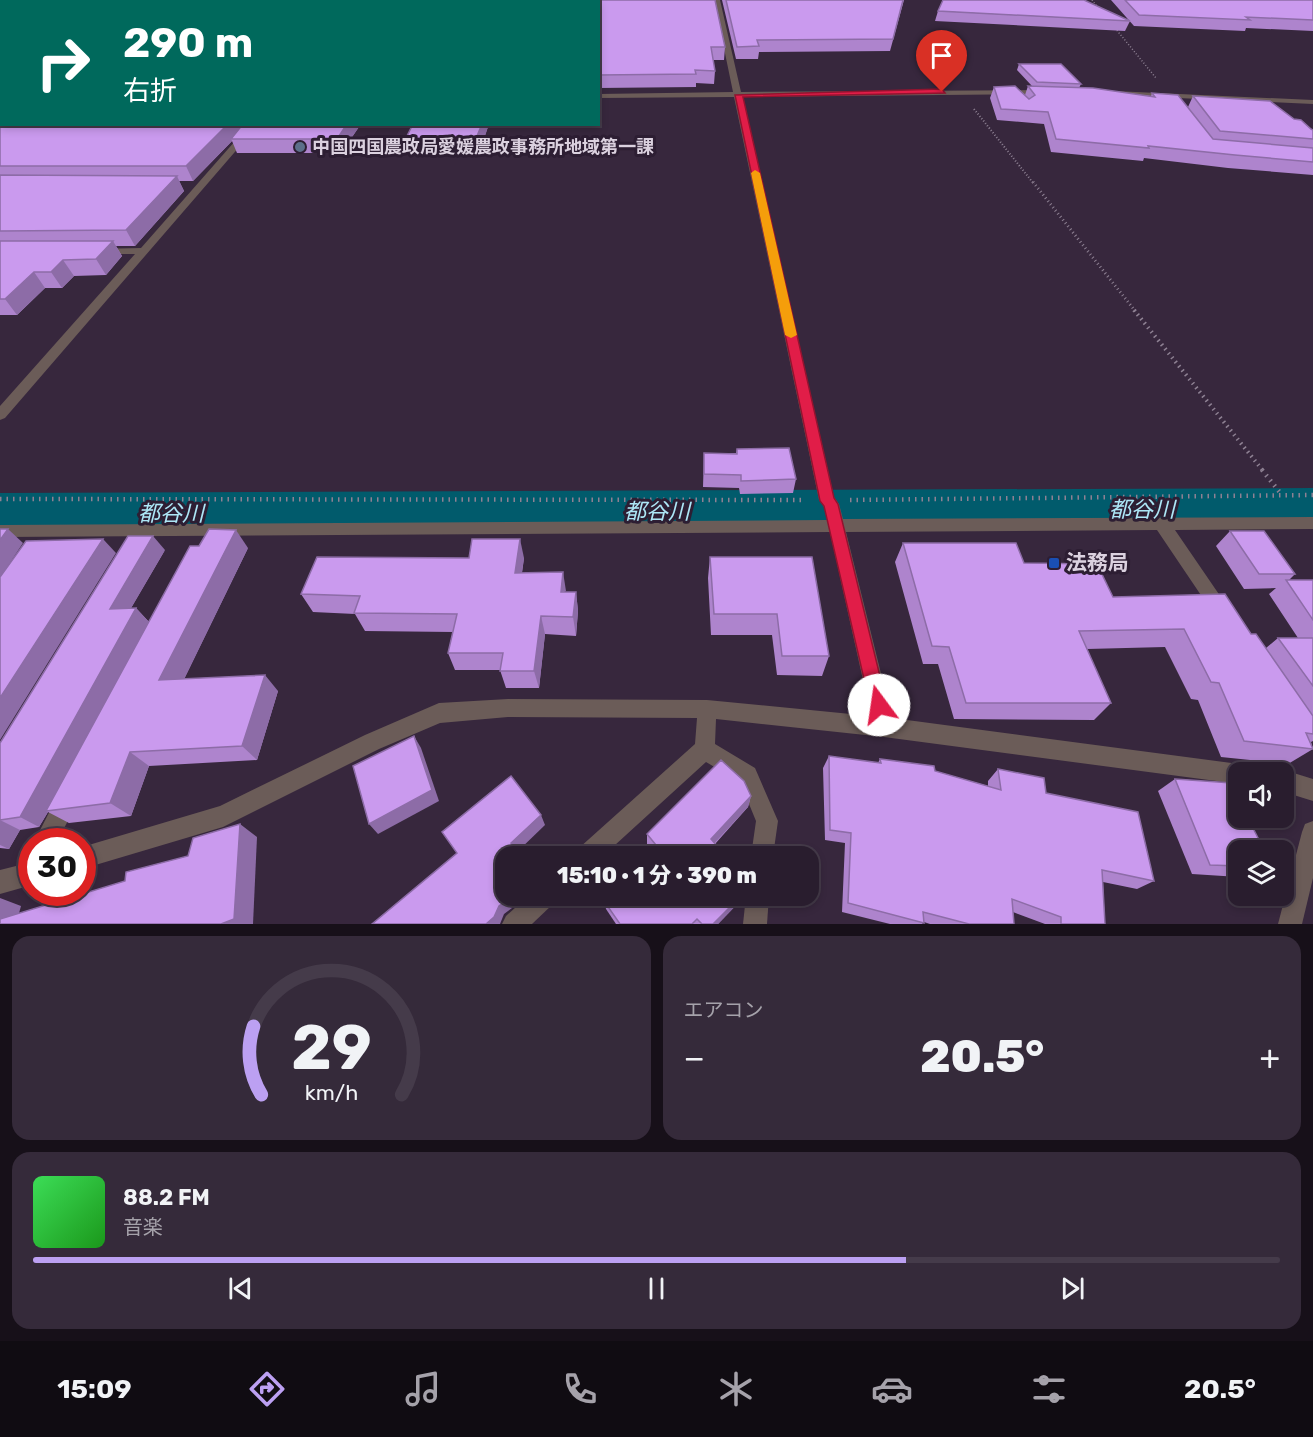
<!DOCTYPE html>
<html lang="ja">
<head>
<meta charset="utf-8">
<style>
  body { margin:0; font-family:Rubik,"Noto Sans JP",sans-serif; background:#352a3a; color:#f1f3f6; height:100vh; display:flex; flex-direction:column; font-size:22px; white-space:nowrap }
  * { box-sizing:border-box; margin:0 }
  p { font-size:20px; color:#a5a2aa }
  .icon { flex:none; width:33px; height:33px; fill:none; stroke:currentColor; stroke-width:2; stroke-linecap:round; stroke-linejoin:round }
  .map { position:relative; height:924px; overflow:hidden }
  .side { display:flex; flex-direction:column; gap:12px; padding:12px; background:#171019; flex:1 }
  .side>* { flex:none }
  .top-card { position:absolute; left:0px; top:0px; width:600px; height:126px; box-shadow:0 3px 9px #0003,0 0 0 2px #453b4a; background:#00695c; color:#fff; overflow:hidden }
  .buttons { position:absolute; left:1228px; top:762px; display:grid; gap:12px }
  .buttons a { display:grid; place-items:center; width:66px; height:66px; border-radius:12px; background:#291d2e; box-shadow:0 3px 9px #0003,0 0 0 2px #453b4a; font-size:30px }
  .speed { position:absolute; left:18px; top:828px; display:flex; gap:12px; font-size:30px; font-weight:700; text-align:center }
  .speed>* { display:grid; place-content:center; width:78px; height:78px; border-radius:50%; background:#291d2e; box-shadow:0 3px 9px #0003,0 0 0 2px #453b4a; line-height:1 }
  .speed .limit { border:9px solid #d22; background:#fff; color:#111 }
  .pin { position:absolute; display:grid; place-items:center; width:51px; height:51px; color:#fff; margin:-62px -26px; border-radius:50% 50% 50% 0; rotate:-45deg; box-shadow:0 0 6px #0007 }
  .pin .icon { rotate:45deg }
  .me { position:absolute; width:66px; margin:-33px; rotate:346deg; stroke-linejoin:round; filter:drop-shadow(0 0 4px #0008) }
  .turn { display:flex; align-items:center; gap:21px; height:126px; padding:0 24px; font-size:27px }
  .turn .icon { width:78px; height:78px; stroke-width:2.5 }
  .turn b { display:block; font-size:42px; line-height:51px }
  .big { font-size:45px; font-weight:800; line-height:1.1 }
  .side .card { flex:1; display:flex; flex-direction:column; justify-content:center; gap:9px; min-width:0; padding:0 21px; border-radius:18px; background:#352a3a }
  .side .dial { align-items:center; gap:0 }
  .dial svg { height:156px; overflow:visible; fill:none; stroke:#453b4a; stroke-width:7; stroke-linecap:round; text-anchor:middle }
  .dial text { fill:#f1f3f6; stroke:none }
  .song { display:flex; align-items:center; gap:18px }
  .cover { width:72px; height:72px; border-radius:9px; background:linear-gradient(135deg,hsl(130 70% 55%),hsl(120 70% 35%)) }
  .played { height:6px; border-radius:3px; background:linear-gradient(90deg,#bca0f2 70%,#453b4a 70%) }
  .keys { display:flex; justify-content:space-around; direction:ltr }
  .heat { display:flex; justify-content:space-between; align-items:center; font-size:33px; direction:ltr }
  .side .tiles { flex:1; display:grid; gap:12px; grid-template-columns:1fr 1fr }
  .card:last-child { grid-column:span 2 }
  .trip { position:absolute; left:495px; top:846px; width:324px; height:60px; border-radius:18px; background:#291d2e; box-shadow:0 3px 9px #0003,0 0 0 2px #453b4a; font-weight:800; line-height:60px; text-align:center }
  .menu { display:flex; height:96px; justify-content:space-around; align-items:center; background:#100c12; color:#a5a2aa }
  .menu .icon { width:42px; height:42px }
  .menu .selected { color:#bca0f2 }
  .menu b { font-size:27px; color:#f1f3f6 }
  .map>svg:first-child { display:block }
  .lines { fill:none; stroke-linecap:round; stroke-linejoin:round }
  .river { fill:#015b6c; fill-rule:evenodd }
  .path-far4 { stroke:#8e8193; stroke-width:1.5; stroke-dasharray:1 2; stroke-linecap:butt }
  .path-far3 { stroke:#8e8193; stroke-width:2; stroke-dasharray:1 2; stroke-linecap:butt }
  .path-far2 { stroke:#8e8193; stroke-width:3; stroke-dasharray:1 3; stroke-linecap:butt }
  .path-far1 { stroke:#8e8193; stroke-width:4; stroke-dasharray:1.5 4; stroke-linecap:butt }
  .path { stroke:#8e8193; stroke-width:4.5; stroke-dasharray:1.5 5; stroke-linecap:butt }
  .minor { fill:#6b5c58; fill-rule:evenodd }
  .wall { fill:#ae84cd }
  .shaded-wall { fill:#8d6ca7 }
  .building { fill:#ca9aee; stroke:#8d6ca7; stroke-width:1.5 }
  .route { fill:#e11d48; stroke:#92132f; stroke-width:1.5 }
  .slow { fill:#f59e0b }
  .service-dot { fill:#5c6f8a; stroke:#2d1e33; stroke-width:2 }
  .transit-dot { fill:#1a4fb4; stroke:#2d1e33; stroke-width:2 }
  .labels { text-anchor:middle; stroke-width:6; stroke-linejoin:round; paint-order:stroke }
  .far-poi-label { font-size:18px; font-weight:bold; fill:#dbd1df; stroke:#2d1e33; text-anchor:start }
  .poi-label { font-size:21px; font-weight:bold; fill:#dbd1df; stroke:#2d1e33; text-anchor:start }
  .water-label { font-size:22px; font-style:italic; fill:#ade7f7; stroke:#2d1e33 }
</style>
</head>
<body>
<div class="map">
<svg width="1313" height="924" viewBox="0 0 1313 924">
  <rect width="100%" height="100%" fill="#37273d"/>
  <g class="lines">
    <path class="river" d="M1313 488V528L0 535V493Z"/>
    <g class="path-far4">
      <path d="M1092 0 1099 9"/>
      <path d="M1115 28 1156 78"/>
    </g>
    <path class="path-far3" d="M974 109 1034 184"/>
    <path class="path-far2" d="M1033 182 1136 312"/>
    <path class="path-far1" d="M1134 310 1264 472"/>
    <g class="path">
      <path d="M1262 470 1282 495"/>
      <path d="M0 499 806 500"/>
      <path d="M850 500 1313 495"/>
    </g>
    <g class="minor">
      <path d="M714 0H720L741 92 1045 90 1049 92 1045 94 742 97 834 497 839 504 843 519 1313 517V529L1175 530 1227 606 1230 611 1227 616 1221 619 1215 616 1157 530 846 532 892 718 1239 764 1246 767 1249 772H1239V784L884 737 716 719 715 744 755 768 778 821 773 856H751L756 821 740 782 706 762 603 856H576L579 848 695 744 697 718 508 717 440 723 379 749 223 827 82 869V847L220 806 365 735 439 703 508 699 707 700 871 716 830 532 0 537V525L827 520 824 507 819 500 734 97 598 98V94L733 92Z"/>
      <path d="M1114 91 1313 100V104L1111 95V91Z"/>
      <rect x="0" y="94" width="2" height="4"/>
      <path d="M250 124H259L5 418 0 420V406L135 254H99L94 251 95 249 141 248Z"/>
      <path d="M1284 770 1313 779V801L1284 792V772H1279Z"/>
      <path d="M67 790 75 793 78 801 57 842H34L59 793Z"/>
      <path d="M1313 821V878L1302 924H1278L1302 832 1305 824Z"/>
      <path d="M32 862V885L0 894V870Z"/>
      <path d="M528 896H557L553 904 532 924H502L506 916Z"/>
      <path d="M746 896H769L767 924H743Z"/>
    </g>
  </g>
  <g class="wall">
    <path d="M0 0H715L725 47 724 60H713L715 71 714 84 696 83V87L598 88V2H2V32L0 29Z"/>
    <path d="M722 0H904L890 51 759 52 758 59H736Z"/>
    <path d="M1111 0H1313V31L1246 28 1245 31 1134 26Z"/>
    <path d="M938 11 1130 21 1125 31 935 21Z"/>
    <path d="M2 36V81H0V37Z"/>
    <path d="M1019 64 1081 84 1079 88 1151 96 1152 93 1188 107 1193 96 1294 119 1311 129 1313 130V175L1228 168 1144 158 1143 161 1051 152 1044 124 997 120 990 98 994 87 1025 95 1028 86H1032L1017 70Z"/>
    <path d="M0 119 2 124H361L341 153H237L232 141 193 181H179L184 191 135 246H116L122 256 106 275 74 276 62 288H45L17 315H0Z"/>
    <path d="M489 124 480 150 409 151 406 138Z"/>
    <path d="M737 449 796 479 793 493 740 494 739 488 703 487 704 453H736Z"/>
    <path d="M1230 531 1295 574 1289 580H1313V741L1311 742 1313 749 1288 764 1221 757 1198 700 1191 699 1165 647 1087 649 1111 703 1094 720 954 719 938 664H923L895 562 903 543 1024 563 1113 597 1251 634 1266 648 1278 638H1298L1269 594 1276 588 1244 589 1216 546Z"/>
    <path d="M248 548 184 679 278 691 257 760 149 766 131 816 69 823 48 812 39 827 20 830 9 849 0 848V743L165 550 131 608H136L149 622Z"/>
    <path d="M710 557 829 656 822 676 777 675 772 635H711L708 578Z"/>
    <path d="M524 558 522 573 566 592H576L578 611 576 636 545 634 539 688H506L500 670H455L448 653 453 632 365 631 355 614 313 612 301 594Z"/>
    <path d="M829 756 878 763 880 759 935 771 988 786V781L998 769 1046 793 1154 881 1137 889 1103 882 1105 924H1045L1013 912 1014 924H930L924 922 922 924H890L842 912 845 843 825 840 823 768Z"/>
    <path d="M1175 779 1239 850V877L1192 874 1158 791Z"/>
    <path d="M751 796 748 807 715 844 656 855 647 844V834Z"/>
    <path d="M610 896H745L718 924H616L606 909 604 901Z"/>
  </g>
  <g class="shaded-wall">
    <path d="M228 124H247L231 139 232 141 193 181 186 166Z"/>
    <path d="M347 124H361L341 153 337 139Z"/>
    <path d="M482 124H489L480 150 477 136Z"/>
    <path d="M177 176 184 191 135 246 126 230Z"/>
    <path d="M113 241 122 256 106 275 96 259Z"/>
    <path d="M63 260 74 276 62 288 51 272Z"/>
    <path d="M34 272 45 288 17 315 5 299Z"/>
    <path d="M8 529 23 543 0 578V540Z"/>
    <path d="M236 530 248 548 176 696 159 680Z"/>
    <path d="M153 536 165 550 123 622 110 609Z"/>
    <path d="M103 539 116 553 0 740V698Z"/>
    <path d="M520 539 524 558 519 592 515 573Z"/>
    <path d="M563 572 566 591 561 592Z"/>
    <path d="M576 592 578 611 576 636 573 617Z"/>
    <path d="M136 608 149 622 46 811 48 812 39 827 20 817Z"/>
    <path d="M541 616 545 634 539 688 534 671Z"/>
    <path d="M265 675 278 691 257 760 242 746Z"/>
    <path d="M414 736 421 748 439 801 378 834 369 824Z"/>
    <path d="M130 752 149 766 131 816 110 803Z"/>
    <path d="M751 796 748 807 709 849 711 839Z"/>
    <path d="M541 815 545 825 516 853 511 843Z"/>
    <path d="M0 820 20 830 9 849 0 845Z"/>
    <path d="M240 824 257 837 253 924H221Z"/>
    <path d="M512 896H528L504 914 500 924H486L499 906Z"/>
    <path d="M741 896H745L718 924H713Z"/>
    <path d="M0 898 21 906 16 924H0Z"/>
  </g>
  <g class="building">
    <path d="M0 0H715L725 47H711L715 71 695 70 696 74 598 75V2H2V15H0Z"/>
    <path d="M726 0H903L893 39 757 40 759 46 737 47Z"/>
    <path d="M943 0H1084L1130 21 938 11Z"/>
    <path d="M1125 0H1313V20L1246 17 1250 20 1139 15Z"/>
    <path d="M2 36V68H0V37Z"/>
    <path d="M1019 64H1061L1081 84 1037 82Z"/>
    <path d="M1015 86 1029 99 1035 95 1028 86 1093 88 1155 97 1152 93 1178 95 1213 139 1313 148V162L1235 155 1148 146 1149 148 1056 139 1048 112 1001 109 994 87Z"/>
    <path d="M1193 96 1270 101 1294 119 1301 120 1311 129 1313 130V139L1220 131Z"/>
    <path d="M2 118V124H228L186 166H0V119Z"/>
    <path d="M243 124H347L337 139H231Z"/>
    <path d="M413 124H482L477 136 406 138Z"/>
    <path d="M0 175 177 176 126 230 0 231Z"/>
    <path d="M0 241H113L96 259 63 260 51 272H34L5 299H0Z"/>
    <path d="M789 448 796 479 741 481V475L704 474V453L737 454V449Z"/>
    <path d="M0 529H8L0 540Z"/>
    <path d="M209 529 236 530 159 680 265 675 242 746 130 752 110 803 46 811 190 546H199Z"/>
    <path d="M1230 531H1264L1295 574H1259Z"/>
    <path d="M128 536H153L110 609 136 608 20 817 0 820V743Z"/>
    <path d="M103 539 0 698V577L26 541Z"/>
    <path d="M472 539H520L515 573 563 572 561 592H576L573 617 541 616 534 671H500L503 653H448L457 614 354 613 360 596 301 594 317 557 469 558Z"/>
    <path d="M903 543H1016L1024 563 1097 564 1113 597 1225 594 1251 634H1256L1313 716V734L1306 733 1313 749 1244 741 1219 683 1211 682 1184 629 1079 631 1111 703H966L949 647 932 646Z"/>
    <path d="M710 557H812L829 656H782L777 614H714Z"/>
    <path d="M1286 580H1313V620Z"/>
    <path d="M1278 638H1313V686Z"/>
    <path d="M414 736 432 790 369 824 353 766Z"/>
    <path d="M829 756 881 763 880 759 934 766 935 771 1001 790 998 769 1044 778 1046 793 1138 812 1154 881 1102 870 1105 924H1061V917L1012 899 1014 924H969L923 912 924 923 848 903 851 833 830 830Z"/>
    <path d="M721 760 744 781 751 796 711 839 726 856H653L660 850 647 834Z"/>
    <path d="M511 776 541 815 511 843 521 856H506V896H512L499 906 494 917 486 924H372L457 853 442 832Z"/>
    <path d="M1175 779 1232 783 1239 798V818H1248L1264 850H1239V866L1210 865Z"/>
    <path d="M240 824 234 919 221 924H0V919L125 881 126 872 188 856 193 838Z"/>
    <path d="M610 896H741L713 924H702L697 919 692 924H620L604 901Z"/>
  </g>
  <path class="route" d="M942 89 945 93 743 97 834 498 838 504 887 705 885 711 879 713 872 711 870 705 824 506 820 501 735 95Z"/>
  <path class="slow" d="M755 170 760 173 797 335 791 338 785 335 751 173Z"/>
  <circle class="service-dot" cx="300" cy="147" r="6"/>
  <rect class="transit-dot" x="1048" y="557" width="12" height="12" rx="3"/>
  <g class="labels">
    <g class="far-poi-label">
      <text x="312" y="153">中国四国農政局愛媛農政事務所地域第一課</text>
    </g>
    <g class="poi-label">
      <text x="1066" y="570">法務局</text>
    </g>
    <g class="water-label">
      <text x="1142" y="517">都谷川</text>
      <text x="657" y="519">都谷川</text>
      <text x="171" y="521">都谷川</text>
    </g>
  </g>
</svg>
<div class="buttons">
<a><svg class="icon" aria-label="sound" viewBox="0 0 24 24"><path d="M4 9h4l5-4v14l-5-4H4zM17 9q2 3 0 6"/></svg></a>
<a><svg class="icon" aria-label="layers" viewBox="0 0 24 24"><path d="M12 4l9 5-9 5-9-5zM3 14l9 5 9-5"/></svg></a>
</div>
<div class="speed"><div class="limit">30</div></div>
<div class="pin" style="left:942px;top:92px;background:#d93025"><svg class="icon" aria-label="arrive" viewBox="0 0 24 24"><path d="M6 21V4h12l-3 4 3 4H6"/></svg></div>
<svg class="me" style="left:879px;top:705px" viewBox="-20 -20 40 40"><circle r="19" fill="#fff"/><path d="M0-13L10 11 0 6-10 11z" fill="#e11d48"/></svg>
<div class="trip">15:10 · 1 分 · 390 m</div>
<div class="top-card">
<div class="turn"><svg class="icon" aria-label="right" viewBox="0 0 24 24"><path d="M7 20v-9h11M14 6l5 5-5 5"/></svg><div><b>290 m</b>右折</div></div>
</div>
</div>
<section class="side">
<div class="tiles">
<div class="card dial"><svg viewBox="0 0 100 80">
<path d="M14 69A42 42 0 1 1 86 69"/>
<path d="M14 69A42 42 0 0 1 10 34" stroke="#bca0f2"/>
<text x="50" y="56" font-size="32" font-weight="700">29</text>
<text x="50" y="72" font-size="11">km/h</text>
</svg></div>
<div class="card"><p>エアコン</p>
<div class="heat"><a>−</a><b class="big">20.5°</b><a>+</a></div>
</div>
<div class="card">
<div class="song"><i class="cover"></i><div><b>88.2 FM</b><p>音楽</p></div></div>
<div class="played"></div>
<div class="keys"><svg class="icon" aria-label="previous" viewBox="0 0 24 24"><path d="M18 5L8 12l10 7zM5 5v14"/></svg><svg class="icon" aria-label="pause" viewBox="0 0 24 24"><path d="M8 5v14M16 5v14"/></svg><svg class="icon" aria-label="next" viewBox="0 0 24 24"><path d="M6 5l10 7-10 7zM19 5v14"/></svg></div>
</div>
</div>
</section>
<nav class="menu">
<b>15:09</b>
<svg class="icon selected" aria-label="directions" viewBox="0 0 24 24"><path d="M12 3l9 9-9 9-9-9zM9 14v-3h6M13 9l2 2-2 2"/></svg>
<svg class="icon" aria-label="music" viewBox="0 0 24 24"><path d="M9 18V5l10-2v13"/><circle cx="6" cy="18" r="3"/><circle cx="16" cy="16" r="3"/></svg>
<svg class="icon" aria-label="phone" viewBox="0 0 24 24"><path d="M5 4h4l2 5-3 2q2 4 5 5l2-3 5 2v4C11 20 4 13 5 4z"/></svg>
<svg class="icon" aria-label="climate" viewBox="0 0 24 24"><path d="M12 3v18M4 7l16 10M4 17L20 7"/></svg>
<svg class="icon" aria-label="car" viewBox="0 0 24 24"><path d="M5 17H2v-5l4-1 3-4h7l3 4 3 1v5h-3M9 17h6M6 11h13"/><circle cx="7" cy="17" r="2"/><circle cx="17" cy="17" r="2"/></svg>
<svg class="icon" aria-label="filters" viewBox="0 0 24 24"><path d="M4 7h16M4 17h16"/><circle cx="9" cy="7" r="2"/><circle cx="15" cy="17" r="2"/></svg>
<b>20.5°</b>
</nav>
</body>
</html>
